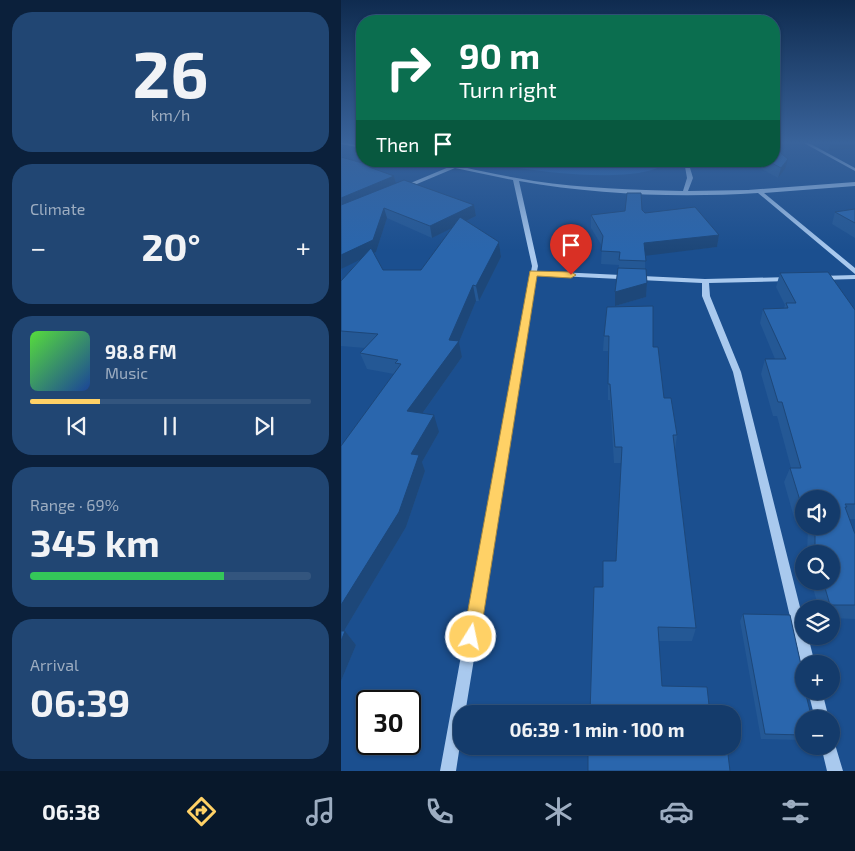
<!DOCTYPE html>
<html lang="en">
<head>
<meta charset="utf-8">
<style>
  body { margin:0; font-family:"Exo 2",sans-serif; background:#214673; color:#f1f3f6; height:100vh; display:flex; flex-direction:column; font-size:19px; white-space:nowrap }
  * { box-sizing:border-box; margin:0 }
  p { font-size:16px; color:#9dadc1 }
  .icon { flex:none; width:28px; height:28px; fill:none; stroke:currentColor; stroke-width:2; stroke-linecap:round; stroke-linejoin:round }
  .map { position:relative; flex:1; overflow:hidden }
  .details { display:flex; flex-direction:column; gap:12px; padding:12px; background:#0b203b; width:341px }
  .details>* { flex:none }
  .top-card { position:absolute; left:15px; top:15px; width:424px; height:152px; border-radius:20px; box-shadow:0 1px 4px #0004,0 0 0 1px #33557e; background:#0b6e4f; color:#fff; overflow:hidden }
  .tools { position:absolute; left:454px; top:490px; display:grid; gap:10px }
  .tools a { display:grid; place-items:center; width:45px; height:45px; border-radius:50%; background:#143b6b; box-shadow:0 1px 4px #0004,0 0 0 1px #33557e; font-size:25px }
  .speed { position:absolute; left:15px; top:690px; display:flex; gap:10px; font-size:25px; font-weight:700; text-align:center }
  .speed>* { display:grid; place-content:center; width:65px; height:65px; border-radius:50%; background:#143b6b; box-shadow:0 1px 4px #0004,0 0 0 1px #33557e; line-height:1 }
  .speed .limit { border:2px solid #111; border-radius:8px; background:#fff; color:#111 }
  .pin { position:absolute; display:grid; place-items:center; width:42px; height:42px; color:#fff; margin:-51px -21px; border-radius:50% 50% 50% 0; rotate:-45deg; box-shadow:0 0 5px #0007 }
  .pin .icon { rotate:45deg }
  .me { position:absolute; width:55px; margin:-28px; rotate:10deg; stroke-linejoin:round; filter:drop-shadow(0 0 4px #0008) }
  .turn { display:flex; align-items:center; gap:18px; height:105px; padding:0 20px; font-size:22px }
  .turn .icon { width:65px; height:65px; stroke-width:2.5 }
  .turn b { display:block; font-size:35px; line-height:42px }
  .then { display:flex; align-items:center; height:48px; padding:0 20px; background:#0003; gap:10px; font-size:19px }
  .big { font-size:38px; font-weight:700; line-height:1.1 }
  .details .tile { flex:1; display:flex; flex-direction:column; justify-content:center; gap:8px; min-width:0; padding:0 18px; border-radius:20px; background:#214673 }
  .details .dial { align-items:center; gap:0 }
  .dial b { font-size:65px; line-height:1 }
  .song { display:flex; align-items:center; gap:15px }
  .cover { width:60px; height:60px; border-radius:8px; background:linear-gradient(135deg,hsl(110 70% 55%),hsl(220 70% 35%)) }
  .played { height:5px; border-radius:2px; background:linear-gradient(90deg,#ffd166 25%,#33557e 25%) }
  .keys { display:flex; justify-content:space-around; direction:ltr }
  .heat { display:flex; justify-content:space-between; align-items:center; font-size:28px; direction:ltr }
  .charge { height:8px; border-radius:4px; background:linear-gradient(90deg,#34c759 69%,#33557e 0) }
  .trip { position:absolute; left:112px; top:705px; width:288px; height:50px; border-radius:20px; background:#143b6b; box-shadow:0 1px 4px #0004,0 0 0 1px #33557e; font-weight:700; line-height:50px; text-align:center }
  .menu { display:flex; height:80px; justify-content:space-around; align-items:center; background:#08182b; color:#9dadc1 }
  .menu .icon { width:35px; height:35px }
  .menu .current { color:#ffd166 }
  .menu b { font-size:22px; color:#f1f3f6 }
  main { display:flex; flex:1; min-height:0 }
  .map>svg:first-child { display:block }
  .green { fill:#2461a8 }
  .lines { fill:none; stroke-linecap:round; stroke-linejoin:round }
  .path { stroke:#a9c9ee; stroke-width:2; stroke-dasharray:1 2; stroke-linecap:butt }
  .minor { fill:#a9c9ee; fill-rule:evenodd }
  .wall { fill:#245895; fill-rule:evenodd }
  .shaded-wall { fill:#1d4779 }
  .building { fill:#2a66ad; stroke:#1d4779 }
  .route { fill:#ffd166; stroke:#a68842 }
</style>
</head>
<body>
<main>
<section class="details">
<div class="tile dial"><b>26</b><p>km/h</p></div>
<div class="tile"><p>Climate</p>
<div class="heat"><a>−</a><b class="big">20°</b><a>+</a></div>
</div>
<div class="tile">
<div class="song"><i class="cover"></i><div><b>98.8 FM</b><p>Music</p></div></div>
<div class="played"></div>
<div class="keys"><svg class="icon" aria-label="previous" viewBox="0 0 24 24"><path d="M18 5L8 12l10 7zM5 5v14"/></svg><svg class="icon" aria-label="pause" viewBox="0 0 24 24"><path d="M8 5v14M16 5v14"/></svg><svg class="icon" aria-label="next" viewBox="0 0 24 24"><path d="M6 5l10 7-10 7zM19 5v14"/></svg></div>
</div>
<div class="tile"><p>Range · 69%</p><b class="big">345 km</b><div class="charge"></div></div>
<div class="tile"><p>Arrival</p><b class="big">06:39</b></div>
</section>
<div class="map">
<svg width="514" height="771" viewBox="0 0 514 771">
  <rect width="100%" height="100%" fill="#1b4f8f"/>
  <path class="green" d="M141 161H327C302 188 176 170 141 161Z"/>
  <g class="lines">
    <path class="path" d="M306 161 327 166"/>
    <g class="minor">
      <path d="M0 142 21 146V148L0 144Z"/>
      <path d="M461 142H466L514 168V171Z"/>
      <path d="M88 161C106 161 123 168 140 171 158 175 176 178 193 181 242 188 292 190 342 191L346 178 343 161H347L352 178 347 191 407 190 514 182V186L423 193 514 268V274L417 193C338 198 257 195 178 181L197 266 196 271 364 279 449 277 452 279 449 281 368 283 369 296 400 372 462 619V636H467L474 664H462V669L460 664 392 372 361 296V283L196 275 124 714H121V732L115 771H99L191 266 172 180 114 168 64 189H60V187L108 167Z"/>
      <path d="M514 275V279L479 280 476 278 479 276Z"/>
      <path d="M467 691H481L488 719H474Z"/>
      <path d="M490 739 493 741 502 771H486L480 746H490Z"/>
    </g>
  </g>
  <g class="wall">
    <path d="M470 142H514L487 151Z"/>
    <path d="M0 157 53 176 55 183 133 205 135 216 125 221 158 242 160 257 138 301H135L118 342 121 357 81 414 98 432 81 462 84 471 65 527 3 631H4L15 645 0 681V446L53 374 26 369 19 353 24 348 0 346V281L19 259 0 269ZM46 218 91 238 112 227 80 270H42L33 253 35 252Z"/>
    <path d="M407 161H432L444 169 437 178Z"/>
    <path d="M514 209V238L491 224 494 212Z"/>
    <path d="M301 210 304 213 378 235 376 247 304 255V269L306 283 305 297 274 306V292L278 265 260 264 261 246 250 228V215Z"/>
    <path d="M439 273 514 310V519H508L514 534V619L490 618V609H478L470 581H490V554H466L467 526H490V499H462V521H454L443 482 449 468H450L436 416H432L420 374 424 359H434L419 323 422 309 443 308 444 305 435 287Z"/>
    <path d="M266 307 312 347 323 398 336 435 334 450 355 628 351 641H318L249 714 262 587 275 561 280 463H273L269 400H267V351H262L263 336Z"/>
    <path d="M402 614 462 675 461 678 462 740 420 739 399 621Z"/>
  </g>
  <g class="shaded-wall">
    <path d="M490 142H514V148L487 151Z"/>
    <path d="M447 159 444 169 437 178 440 168Z"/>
    <path d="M53 176 56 187 0 210V198Z"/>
    <path d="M133 205 135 216 91 238 89 226Z"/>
    <path d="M43 208 46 218 35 252 0 269V255Z"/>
    <path d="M378 235 376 247 303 256V243Z"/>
    <path d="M158 242 160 257 138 301 135 286Z"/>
    <path d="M306 283 305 297 274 306V292Z"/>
    <path d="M132 285 135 301 118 342 121 357 71 428 66 411 108 340Z"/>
    <path d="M93 415 98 432 81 462 84 471 65 527 0 636V605L70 454Z"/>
    <path d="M4 631 15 645 0 681V641Z"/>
  </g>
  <g class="building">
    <path d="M432 147 447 159 440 168 427 161H432Z"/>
    <path d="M0 157 32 166 28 167 53 176 0 198Z"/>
    <path d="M63 180 133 205 89 226 43 208 32 240 0 255V205Z"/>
    <path d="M286 193H300L301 210 304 213 354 207 378 235 303 243 305 261 278 260 279 252 260 251 262 236 250 215 284 211Z"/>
    <path d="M514 209V223L494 212Z"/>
    <path d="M119 217 158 242 135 286 132 285 108 340 118 341 66 411 93 415 70 454 78 455 58 512 0 605V446L60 364 54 363 57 360 19 353 37 334 0 331V281L30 248 42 270H80Z"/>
    <path d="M277 268 305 269 306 283 274 292Z"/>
    <path d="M487 272 514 310V504H504L506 507H504L514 534V605H489L482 581H490V554H474V526H490V499H462V507H461L449 468H460L441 402H437L424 359H445L422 309 447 308 445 303H455L439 273Z"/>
    <path d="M312 306V347H317L323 398H330L336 435H332L355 628 317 627 321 686 366 687 369 714H249L253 587H262V561H275L281 447H274L269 384H267L268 336H263L266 307Z"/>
    <path d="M402 614 449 615 462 674V675H460L462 685V691H464L471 719H462V735L424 734Z"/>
    <path d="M0 631H4L0 641Z"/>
    <path d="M247 746H386L389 771H247Z"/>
  </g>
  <linearGradient id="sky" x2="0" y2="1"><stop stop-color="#0f2b4f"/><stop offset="0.57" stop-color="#39639b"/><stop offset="1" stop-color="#39639b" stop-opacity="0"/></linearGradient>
  <rect width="514" height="250" fill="url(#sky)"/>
  <path class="route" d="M189 271 230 272 235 275 230 278 196 276 139 637 136 643 130 646 124 643 122 637Z"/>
</svg>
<div class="tools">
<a><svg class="icon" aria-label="sound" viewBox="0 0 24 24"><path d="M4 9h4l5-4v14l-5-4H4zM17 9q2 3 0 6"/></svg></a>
<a><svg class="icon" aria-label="search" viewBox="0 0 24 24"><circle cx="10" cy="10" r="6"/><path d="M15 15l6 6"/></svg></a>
<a><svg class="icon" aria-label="layers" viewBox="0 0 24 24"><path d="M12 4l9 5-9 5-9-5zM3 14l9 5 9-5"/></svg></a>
<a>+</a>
<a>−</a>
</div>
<div class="speed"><div class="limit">30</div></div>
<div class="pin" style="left:230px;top:275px;background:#d93025"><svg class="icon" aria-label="arrive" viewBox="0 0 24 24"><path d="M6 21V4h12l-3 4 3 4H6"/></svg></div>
<svg class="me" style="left:130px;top:637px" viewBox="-20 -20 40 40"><circle r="17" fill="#ffd166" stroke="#fff" stroke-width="3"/><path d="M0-11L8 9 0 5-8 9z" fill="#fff"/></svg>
<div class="trip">06:39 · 1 min · 100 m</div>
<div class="top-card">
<div class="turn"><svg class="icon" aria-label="right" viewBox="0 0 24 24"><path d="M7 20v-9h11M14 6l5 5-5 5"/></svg><div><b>90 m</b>Turn right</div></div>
<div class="then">Then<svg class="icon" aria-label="arrive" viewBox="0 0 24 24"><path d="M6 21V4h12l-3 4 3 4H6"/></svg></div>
</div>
</div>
</main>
<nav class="menu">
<b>06:38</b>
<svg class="icon current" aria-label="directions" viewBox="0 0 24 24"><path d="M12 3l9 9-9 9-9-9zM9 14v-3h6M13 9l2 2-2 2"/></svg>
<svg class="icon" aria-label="music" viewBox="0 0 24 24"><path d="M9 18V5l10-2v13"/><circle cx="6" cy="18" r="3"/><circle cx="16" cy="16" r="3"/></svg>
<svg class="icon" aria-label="phone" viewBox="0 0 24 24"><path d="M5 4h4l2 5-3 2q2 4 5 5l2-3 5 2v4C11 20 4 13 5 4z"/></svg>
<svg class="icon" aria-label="climate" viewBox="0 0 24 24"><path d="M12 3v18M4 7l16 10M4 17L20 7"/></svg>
<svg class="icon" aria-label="car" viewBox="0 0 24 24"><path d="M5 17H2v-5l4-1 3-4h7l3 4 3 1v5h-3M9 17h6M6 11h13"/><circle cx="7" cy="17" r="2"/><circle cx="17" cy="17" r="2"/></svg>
<svg class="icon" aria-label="filters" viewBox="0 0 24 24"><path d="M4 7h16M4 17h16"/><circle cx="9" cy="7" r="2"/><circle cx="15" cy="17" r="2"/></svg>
</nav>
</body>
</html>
